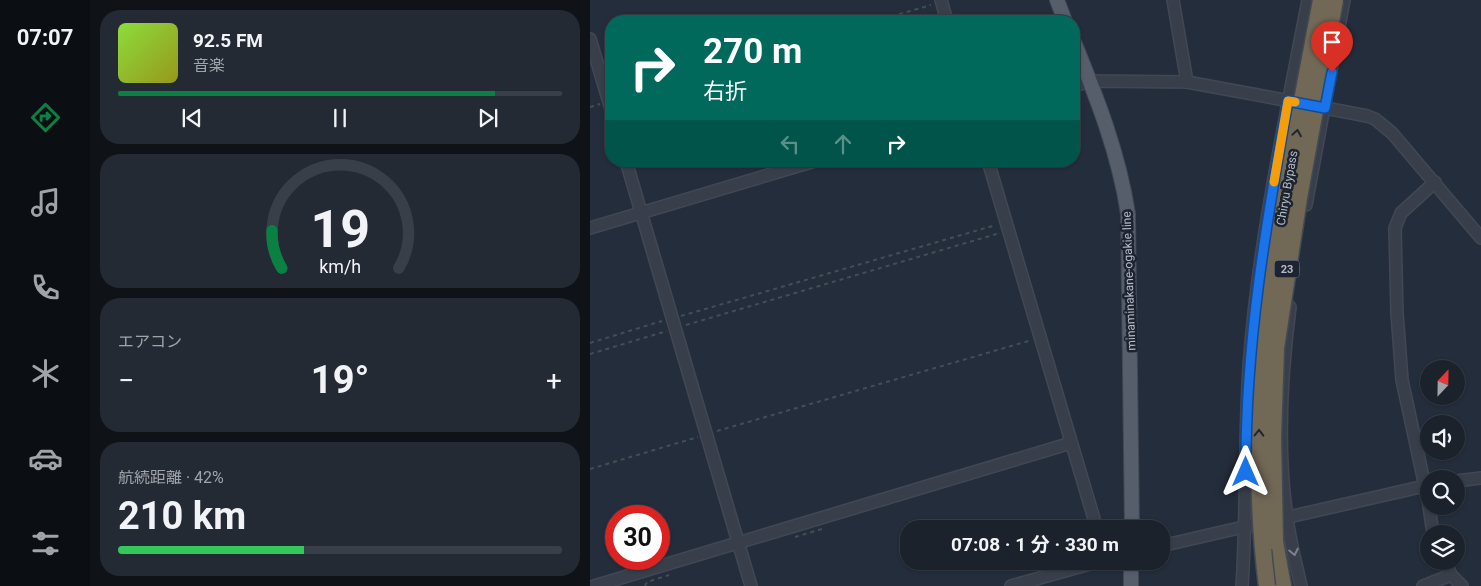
<!DOCTYPE html>
<html lang="ja">
<head>
<meta charset="utf-8">
<style>
  body { margin:0; font-family:Roboto,"Noto Sans JP",sans-serif; background:#242a34; color:#f1f3f6; height:100vh; display:flex; flex-direction:column; font-size:19px; white-space:nowrap }
  * { box-sizing:border-box; margin:0 }
  p { font-size:16px; color:#a0a4a9 }
  .icon { flex:none; width:28px; height:28px; fill:none; stroke:currentColor; stroke-width:2; stroke-linecap:round; stroke-linejoin:round }
  .map { position:relative; flex:1; overflow:hidden }
  .details { display:flex; flex-direction:column; gap:10px; padding:10px; background:#0f1318; width:500px }
  .details>* { flex:none }
  .hud { position:absolute; left:15px; top:15px; width:475px; height:152px; border-radius:20px; box-shadow:0 1px 4px #0004,0 0 0 1px #393f48; background:#00695c; color:#fff; overflow:hidden }
  .needle { width:32px; rotate:22deg }
  .controls { position:absolute; left:830px; top:360px; display:grid; gap:10px }
  .controls a { display:grid; place-items:center; width:45px; height:45px; border-radius:50%; background:#1b222c; box-shadow:0 1px 4px #0004,0 0 0 1px #393f48; font-size:25px }
  .speed { position:absolute; left:15px; top:505px; display:flex; gap:10px; font-size:25px; font-weight:700; text-align:center }
  .speed>* { display:grid; place-content:center; width:65px; height:65px; border-radius:50%; background:#1b222c; box-shadow:0 1px 4px #0004,0 0 0 1px #393f48; line-height:1 }
  .speed .limit { border:8px solid #d22; background:#fff; color:#111 }
  .pin { position:absolute; display:grid; place-items:center; width:42px; height:42px; color:#fff; margin:-51px -21px; border-radius:50% 50% 50% 0; rotate:-45deg; box-shadow:0 0 5px #0007 }
  .pin .icon { rotate:45deg }
  .me { position:absolute; width:55px; margin:-28px; rotate:0deg; stroke-linejoin:round; filter:drop-shadow(0 0 4px #0008) }
  .turn { display:flex; align-items:center; gap:18px; height:105px; padding:0 15px; font-size:22px }
  .turn .icon { width:65px; height:65px; stroke-width:2.5 }
  .turn b { display:block; font-size:35px; line-height:42px }
  .lanes { display:flex; align-items:center; height:48px; padding:0 15px; background:#0003; justify-content:center; gap:25px; direction:ltr }
  .lanes .off { opacity:.35 }
  .big { font-size:38px; font-weight:700; line-height:1.1 }
  .details .card { flex:1; display:flex; flex-direction:column; justify-content:center; gap:8px; min-width:0; padding:0 18px; border-radius:20px; background:#242a34 }
  .details .dial { align-items:center; gap:0 }
  .dial svg { height:130px; overflow:visible; fill:none; stroke:#393f48; stroke-width:7; stroke-linecap:round; text-anchor:middle }
  .dial text { fill:#f1f3f6; stroke:none }
  .song { display:flex; align-items:center; gap:15px }
  .cover { width:60px; height:60px; border-radius:8px; background:linear-gradient(135deg,hsl(90 70% 55%),hsl(60 70% 35%)) }
  .played { height:5px; border-radius:2px; background:linear-gradient(90deg,#0b8043 85%,#393f48 85%) }
  .keys { display:flex; justify-content:space-around; direction:ltr }
  .heat { display:flex; justify-content:space-between; align-items:center; font-size:28px; direction:ltr }
  .charge { height:8px; border-radius:4px; background:linear-gradient(90deg,#34c759 42%,#393f48 0) }
  .trip { position:absolute; left:310px; top:520px; width:270px; height:50px; border-radius:20px; background:#1b222c; box-shadow:0 1px 4px #0004,0 0 0 1px #393f48; font-weight:700; line-height:50px; text-align:center }
  main { display:flex; flex:1; min-height:0 }
  .tab-bar { display:flex; flex-direction:column; width:90px; justify-content:space-around; align-items:center; background:#0b0e12; color:#a0a4a9 }
  .tab-bar .icon { width:35px; height:35px }
  .tab-bar .on { color:#0b8043 }
  .tab-bar b { font-size:22px; color:#f1f3f6 }
  .map>svg:first-child { display:block }
  .lines { fill:none; stroke-linecap:round; stroke-linejoin:round }
  .minor-casing { stroke:#414854; stroke-width:14 }
  .major-casing { stroke:#414854; stroke-width:16 }
  .highway-casing { stroke:#434a56; stroke-width:19 }
  .path { stroke:#3f5154; stroke-width:2; stroke-dasharray:4 4; stroke-linecap:butt }
  .minor { stroke:#383f4b; stroke-width:11 }
  .major { stroke:#565e6b; stroke-width:14 }
  .highway { stroke:#716856; stroke-width:16 }
  .highway-bridge-casing { stroke:#434a56; stroke-width:19; stroke-linecap:butt }
  .highway-bridge { stroke:#716856; stroke-width:16 }
  .oneway { stroke:#212732 }
  .oneway2 { stroke:#7c838f }
  .route-casing { stroke:#114b97; stroke-width:12 }
  .route { stroke:#1a73e8; stroke-width:9 }
  .slow { stroke:#f59e0b; stroke-width:9 }
  .labels { text-anchor:middle; stroke-width:5; stroke-linejoin:round; paint-order:stroke }
  .shield { fill:#1d2430; stroke:#878d9a; stroke-width:1 }
  .shield-label { font-size:11px; font-weight:bold; fill:#b4bac7 }
  .street-label { font-size:12px; fill:#b4bac7; stroke:#1d2430 }
</style>
</head>
<body>
<main>
<nav class="tab-bar">
<b>07:07</b>
<svg class="icon on" aria-label="directions" viewBox="0 0 24 24"><path d="M12 3l9 9-9 9-9-9zM9 14v-3h6M13 9l2 2-2 2"/></svg>
<svg class="icon" aria-label="music" viewBox="0 0 24 24"><path d="M9 18V5l10-2v13"/><circle cx="6" cy="18" r="3"/><circle cx="16" cy="16" r="3"/></svg>
<svg class="icon" aria-label="phone" viewBox="0 0 24 24"><path d="M5 4h4l2 5-3 2q2 4 5 5l2-3 5 2v4C11 20 4 13 5 4z"/></svg>
<svg class="icon" aria-label="climate" viewBox="0 0 24 24"><path d="M12 3v18M4 7l16 10M4 17L20 7"/></svg>
<svg class="icon" aria-label="car" viewBox="0 0 24 24"><path d="M5 17H2v-5l4-1 3-4h7l3 4 3 1v5h-3M9 17h6M6 11h13"/><circle cx="7" cy="17" r="2"/><circle cx="17" cy="17" r="2"/></svg>
<svg class="icon" aria-label="filters" viewBox="0 0 24 24"><path d="M4 7h16M4 17h16"/><circle cx="9" cy="7" r="2"/><circle cx="15" cy="17" r="2"/></svg>
</nav>
<section class="details">
<div class="card">
<div class="song"><i class="cover"></i><div><b>92.5 FM</b><p>音楽</p></div></div>
<div class="played"></div>
<div class="keys"><svg class="icon" aria-label="previous" viewBox="0 0 24 24"><path d="M18 5L8 12l10 7zM5 5v14"/></svg><svg class="icon" aria-label="pause" viewBox="0 0 24 24"><path d="M8 5v14M16 5v14"/></svg><svg class="icon" aria-label="next" viewBox="0 0 24 24"><path d="M6 5l10 7-10 7zM19 5v14"/></svg></div>
</div>
<div class="card dial"><svg viewBox="0 0 100 80">
<path d="M14 69A42 42 0 1 1 86 69"/>
<path d="M14 69A42 42 0 0 1 8 46" stroke="#0b8043"/>
<text x="50" y="56" font-size="32" font-weight="700">19</text>
<text x="50" y="72" font-size="11">km/h</text>
</svg></div>
<div class="card"><p>エアコン</p>
<div class="heat"><a>−</a><b class="big">19°</b><a>+</a></div>
</div>
<div class="card"><p>航続距離 · 42%</p><b class="big">210 km</b><div class="charge"></div></div>
</section>
<div class="map">
<svg width="891" height="586" viewBox="0 0 891 586">
  <rect width="100%" height="100%" fill="#242d3b"/>
  <g class="lines">
    <g class="minor-casing">
      <g id="minor">
        <path d="M351 0 357 21"/>
        <path d="M583 0 597 82"/>
        <path d="M0 39 21 109"/>
        <path d="M484 86 500 81 597 82 705 102"/>
        <path d="M730 107 777 116 785 119 802 133 891 238"/>
        <path d="M36 161 161 586"/>
        <path d="M398 161 507 529"/>
        <path d="M716 205 754 0"/>
        <path d="M0 228 225 161"/>
        <path d="M700 307C691 376 687 449 697 518 700 541 706 564 711 586"/>
        <path d="M866 481 891 478"/>
        <path d="M839 505 812 380 807 313 805 228 811 213 845 182"/>
        <path d="M839 506 843 534"/>
        <path d="M690 519 839 485"/>
        <path d="M571 546 662 525"/>
        <path d="M855 561 861 575 872 586"/>
        <path d="M4 586 481 443"/>
        <path d="M421 586 511 561"/>
        <path d="M652 586C657 513 654 440 659 366 668 243 695 121 718 0"/>
        <path d="M833 586 861 575"/>
      </g>
    </g>
    <g class="major-casing">
      <g id="major">
        <path d="M467 0 475 21"/>
        <path d="M484 42C507 98 529 154 538 214L542 529"/>
        <path d="M541 586V561"/>
      </g>
    </g>
    <g class="highway-casing">
      <path id="highway" d="M685 542 693 586"/>
    </g>
    <g class="path">
      <path d="M286 21 341 5"/>
      <path d="M0 107 10 104"/>
      <path d="M91 316 406 225"/>
      <path d="M96 325 410 233"/>
      <path d="M0 343 72 321"/>
      <path d="M0 354 77 331"/>
      <path d="M127 431 442 340"/>
      <path d="M0 469 108 437"/>
      <path d="M205 537 232 529"/>
      <path d="M55 586 57 582 79 575"/>
    </g>
    <use href="#minor" class="minor"/>
    <use href="#major" class="major"/>
    <use href="#highway" class="highway"/>
    <g class="highway-bridge-casing">
      <g id="highway-bridge">
        <path d="M685 542 683 437 686 348 709 198 745 0"/>
        <path d="M677 586C651 387 695 194 731 0"/>
      </g>
    </g>
    <use href="#highway-bridge" class="highway-bridge"/>
  </g>
  <defs><path id="oneway-chevron" d="M-2-3.5L2.5 0L-2 3.5" fill="none" stroke-width="1.6" stroke-linecap="round" stroke-linejoin="round" transform="scale(1.25)"/></defs>
  <g class="oneway">
    <use href="#oneway-chevron" transform="translate(707 133) rotate(-80)"/>
    <use href="#oneway-chevron" transform="translate(669 433) rotate(-89)"/>
  </g>
  <use class="oneway2" href="#oneway-chevron" transform="translate(704 552) rotate(78)"/>
  <g class="lines">
    <g class="route-casing">
      <path id="route" d="M656 472C655 346 676 224 698 101L735 108 742 72"/>
    </g>
    <use href="#route" class="route"/>
    <path class="slow" d="M684 182 698 101 705 102"/>
  </g>
  <g class="labels">
    <rect class="shield" x="684.5" y="260.5" width="25" height="17" rx="4"/>
    <g class="shield-label">
      <text x="697" y="273">23</text>
    </g>
    <g class="street-label">
      <text transform="translate(697 188) rotate(-80)" y="4">Chiryu Bypass</text>
      <text transform="translate(539 281) rotate(-92)" y="4">minaminakane-ogakie line</text>
    </g>
  </g>
</svg>
<div class="controls">
<a><svg class="needle" viewBox="-14 -14 28 28"><path d="M0-13l5 13h-10z" fill="#e53935"/><path d="M0 13l5-13h-10z" fill="#a0a4a9"/></svg></a>
<a><svg class="icon" aria-label="sound" viewBox="0 0 24 24"><path d="M4 9h4l5-4v14l-5-4H4zM17 9q2 3 0 6"/></svg></a>
<a><svg class="icon" aria-label="search" viewBox="0 0 24 24"><circle cx="10" cy="10" r="6"/><path d="M15 15l6 6"/></svg></a>
<a><svg class="icon" aria-label="layers" viewBox="0 0 24 24"><path d="M12 4l9 5-9 5-9-5zM3 14l9 5 9-5"/></svg></a>
</div>
<div class="speed"><div class="limit">30</div></div>
<div class="pin" style="left:742px;top:72px;background:#d93025"><svg class="icon" aria-label="arrive" viewBox="0 0 24 24"><path d="M6 21V4h12l-3 4 3 4H6"/></svg></div>
<svg class="me" style="left:656px;top:472px" viewBox="-20 -20 40 40"><path d="M0-17L14 15 0 8-14 15z" fill="#1a73e8" stroke="#fff" stroke-width="4"/></svg>
<div class="trip">07:08 · 1 分 · 330 m</div>
<div class="hud">
<div class="turn"><svg class="icon" aria-label="right" viewBox="0 0 24 24"><path d="M7 20v-9h11M14 6l5 5-5 5"/></svg><div><b>270 m</b>右折</div></div>
<div class="lanes"><svg class="icon off" aria-label="left" viewBox="0 0 24 24"><path d="M17 20v-9H6M10 6l-5 5 5 5"/></svg><svg class="icon off" aria-label="ahead" viewBox="0 0 24 24"><path d="M12 20V5M6 11l6-6 6 6"/></svg><svg class="icon" aria-label="right" viewBox="0 0 24 24"><path d="M7 20v-9h11M14 6l5 5-5 5"/></svg></div>
</div>
</div>
</main>
</body>
</html>
